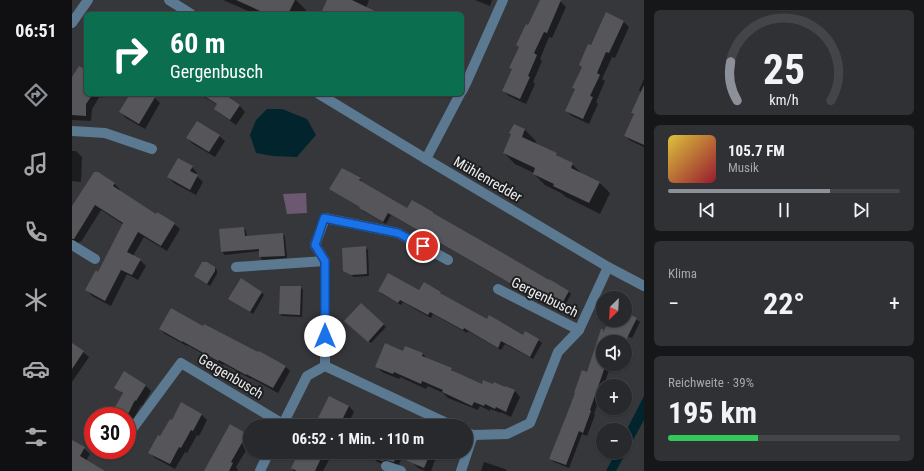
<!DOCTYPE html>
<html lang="de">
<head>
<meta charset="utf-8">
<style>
  body { margin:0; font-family:"Roboto Condensed",sans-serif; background:#303134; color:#f1f3f6; height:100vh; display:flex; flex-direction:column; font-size:15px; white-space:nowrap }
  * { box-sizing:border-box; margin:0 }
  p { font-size:13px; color:#a5a6a9 }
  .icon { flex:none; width:22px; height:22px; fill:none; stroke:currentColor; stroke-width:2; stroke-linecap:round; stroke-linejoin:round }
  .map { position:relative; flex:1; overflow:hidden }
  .drawer { display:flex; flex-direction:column; gap:10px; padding:10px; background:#161718; width:280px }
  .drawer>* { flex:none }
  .hud { position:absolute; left:12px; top:12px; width:380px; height:84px; border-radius:6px; box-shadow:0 1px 3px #0004,0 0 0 1px #444548; background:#0b6e4f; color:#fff; overflow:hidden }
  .needle { width:26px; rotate:204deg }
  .buttons { position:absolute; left:524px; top:291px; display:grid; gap:8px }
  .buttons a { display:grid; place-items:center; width:36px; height:36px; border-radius:50%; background:#28292c; box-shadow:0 1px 3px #0004,0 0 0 1px #444548; font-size:20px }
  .speed { position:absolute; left:12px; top:407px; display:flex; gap:8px; font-size:20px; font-weight:700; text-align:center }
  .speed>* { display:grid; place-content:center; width:52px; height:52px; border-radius:50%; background:#28292c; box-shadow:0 1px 3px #0004,0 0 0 1px #444548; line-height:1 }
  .speed .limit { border:6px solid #d22; background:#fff; color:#111 }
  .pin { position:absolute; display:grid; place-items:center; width:34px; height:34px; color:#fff; margin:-17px; border:2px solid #fff; border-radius:50%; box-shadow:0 1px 4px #0007 }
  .me { position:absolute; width:44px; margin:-22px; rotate:0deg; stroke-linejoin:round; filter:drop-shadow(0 0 3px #0008) }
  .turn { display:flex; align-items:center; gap:14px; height:84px; padding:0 20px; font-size:18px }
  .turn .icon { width:52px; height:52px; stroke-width:2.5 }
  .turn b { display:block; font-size:28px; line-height:34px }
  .big { font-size:30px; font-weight:700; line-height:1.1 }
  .drawer .card { flex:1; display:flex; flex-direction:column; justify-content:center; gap:6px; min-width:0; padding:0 14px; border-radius:6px; background:#303134 }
  .drawer .dial { align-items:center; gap:0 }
  .dial svg { height:104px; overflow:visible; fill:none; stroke:#444548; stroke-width:7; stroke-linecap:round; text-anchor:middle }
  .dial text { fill:#f1f3f6; stroke:none }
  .song { display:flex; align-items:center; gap:12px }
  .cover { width:48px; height:48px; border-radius:6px; background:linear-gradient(135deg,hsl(50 70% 55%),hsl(350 70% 35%)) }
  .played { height:4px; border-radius:2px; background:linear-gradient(90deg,#8c9099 70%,#444548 70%) }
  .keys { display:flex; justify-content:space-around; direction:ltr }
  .heat { display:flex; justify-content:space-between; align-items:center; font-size:22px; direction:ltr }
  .charge { height:6px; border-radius:3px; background:linear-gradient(90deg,#34c759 39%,#444548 0) }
  .trip { position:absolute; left:171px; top:419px; width:230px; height:40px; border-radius:20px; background:#28292c; box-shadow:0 1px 3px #0004,0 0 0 1px #444548; font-weight:700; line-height:40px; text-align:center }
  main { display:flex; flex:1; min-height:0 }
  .dock { display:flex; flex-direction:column; width:72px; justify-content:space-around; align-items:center; background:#101012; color:#a5a6a9 }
  .dock .icon { width:28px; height:28px }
  .dock .current { color:#8c9099 }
  .dock b { font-size:18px; color:#f1f3f6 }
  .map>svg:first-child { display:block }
  .green { fill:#6c5971 }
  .water { fill:#01242d }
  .shadow { fill:#0007 }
  .building { fill:#56555a }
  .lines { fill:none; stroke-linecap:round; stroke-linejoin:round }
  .minor { stroke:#5c7992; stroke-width:10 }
  .route-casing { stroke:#114b97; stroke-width:10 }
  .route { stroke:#1a73e8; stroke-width:7 }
  .labels { text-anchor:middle; stroke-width:4; stroke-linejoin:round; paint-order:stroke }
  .street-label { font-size:14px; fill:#ebedef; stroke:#1e1e20 }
</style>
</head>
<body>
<main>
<nav class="dock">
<b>06:51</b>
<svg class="icon current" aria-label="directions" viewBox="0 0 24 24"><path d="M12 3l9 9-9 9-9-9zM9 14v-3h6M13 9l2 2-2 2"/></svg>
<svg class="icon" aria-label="music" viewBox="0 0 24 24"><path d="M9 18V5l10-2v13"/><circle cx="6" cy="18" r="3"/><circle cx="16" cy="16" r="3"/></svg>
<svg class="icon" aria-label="phone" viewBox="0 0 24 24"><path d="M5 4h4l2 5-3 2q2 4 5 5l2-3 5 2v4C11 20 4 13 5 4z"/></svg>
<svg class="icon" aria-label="climate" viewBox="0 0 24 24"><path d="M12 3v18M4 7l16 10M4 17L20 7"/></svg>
<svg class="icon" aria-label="car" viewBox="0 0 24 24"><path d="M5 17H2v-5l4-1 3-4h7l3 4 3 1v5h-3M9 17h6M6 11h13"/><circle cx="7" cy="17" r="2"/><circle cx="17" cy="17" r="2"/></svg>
<svg class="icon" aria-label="filters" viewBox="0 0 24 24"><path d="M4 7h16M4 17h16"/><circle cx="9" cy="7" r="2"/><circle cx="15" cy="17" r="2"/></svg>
</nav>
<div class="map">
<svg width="572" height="471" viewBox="0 0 572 471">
  <rect width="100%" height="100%" fill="#35373b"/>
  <path class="green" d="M234 193 235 213 215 214 211 194Z"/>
  <g class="water">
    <path d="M195 109H210L235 119 244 135 229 152 225 157 201 156 184 153 178 135 184 120Z"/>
    <path d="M572 396V420L544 471H534L544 452H553V433Z"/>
  </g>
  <g class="shadow">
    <path d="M151 0H224L234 10 232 14H183Z"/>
    <path d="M256 0H297L294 8 303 14H255L251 10Z"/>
    <path d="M403 0H420L418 6Z"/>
    <path d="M469 0H485L488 1 494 7 480 38 477 37 468 59 470 61 461 82 463 84 454 104 437 96 431 91 441 70 439 68Z"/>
    <path d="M551 21 557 27 543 58 540 57 530 79 533 81 524 102 526 104 517 124 500 116 494 111 503 90 501 88 510 67 508 65 520 46Z"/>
    <path d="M14 64V94H33L30 98 28 96 20 109 19 121 0 120V79L11 69Z"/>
    <path d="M572 79V147L559 141 553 136 562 115 560 113 570 93 567 90Z"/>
    <path d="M59 94H76L83 98 88 103 73 129 54 118 48 112Z"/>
    <path d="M127 94H150L168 106 173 112 164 125 149 114 143 109 146 105Z"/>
    <path d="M442 125 453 130 464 141 463 144 484 154 489 159 500 164 510 174 527 182 538 193 528 214 494 197 489 193 473 185 462 174V173L443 164 432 153 440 135Z"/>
    <path d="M147 136 153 141 143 157 121 144 115 138Z"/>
    <path d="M0 151H4L10 157 9 182 0 181Z"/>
    <path d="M120 167 125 173 124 175 131 182 124 195 102 183 96 177Z"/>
    <path d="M270 169 288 179 290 182V183L335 209 477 281 497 292 499 294 489 313 319 215 314 224 291 211 289 208Z"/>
    <path d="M25 173 43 184 48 190 47 191 84 215 102 224 108 229 95 251 72 237 61 256 68 260 74 266 66 280 55 274 39 306 20 296 15 290 26 273 52 225 29 210 9 242 8 241 6 244 0 247V208Z"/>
    <path d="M172 228 174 231 175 237 211 234 213 237 215 258 191 260 188 257V251L153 255 150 252 148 230Z"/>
    <path d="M293 247 296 250 297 276 282 277 272 270Z"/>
    <path d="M143 268 145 270V274L138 286 123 276Z"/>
    <path d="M169 280 190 293 192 295 181 314 160 301Z"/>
    <path d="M228 287 231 290 230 317 210 316 208 314Z"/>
    <path d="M307 291 368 292 372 296 415 320 451 336 466 340 470 343 461 359 433 344 429 350 396 331 395 333 361 314 359 318 331 302 329 305 310 294Z"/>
    <path d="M289 304 314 327 299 343 274 321Z"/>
    <path d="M553 314 564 319 568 322 560 338 554 336 552 342H531V364H545L542 371 537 370 522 414 523 415 515 436 510 434 497 468 482 462 478 458 504 394 503 393 515 373 529 340 538 320H553Z"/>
    <path d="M131 328 213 366 218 371 206 393 179 378V379L152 364 151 365 115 345V346L93 334 88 329Z"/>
    <path d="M0 344 11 352 17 357 0 382Z"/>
    <path d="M334 347 351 354 355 359 379 369 384 374 410 385 433 388 434 387 443 391 448 397 439 417 429 412V413L418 409V411L408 406 406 410 376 398 371 393 356 386 354 389 328 377 327 379 310 372 304 366 332 352Z"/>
    <path d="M73 385 79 391 70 406 69 405 55 431V416H39L51 394 44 387Z"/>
    <path d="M110 404 130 415 135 420 127 436 125 435 115 453 113 452 103 469 83 458 77 452 100 421Z"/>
    <path d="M277 406 282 412 275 426H243Z"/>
    <path d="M159 426 174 435 178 439V444L164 467 166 470V471H133Z"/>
    <path d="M0 441 12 448 18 454 14 461 31 471H0Z"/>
    <path d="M228 452H248L251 454 257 460 251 471H221Z"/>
    <path d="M301 452H332L333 453 326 466H316L305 462 299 456Z"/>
    <path d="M346 452H362L365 455 359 471H353L346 468 341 463Z"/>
    <path d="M412 462 433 469 435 471H409Z"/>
  </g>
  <g class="building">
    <path d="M164 0H223L216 14H195Z"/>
    <path d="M255 0H280L309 14H257L250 11Z"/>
    <path d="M468 0H489L475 33 472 32 462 53 465 55 456 76 458 77 448 99 430 91 440 69 437 68 447 47 444 45 454 24 456 25Z"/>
    <path d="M534 12 552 21 537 53 534 52 525 73 528 75 518 96 521 97 511 119 493 111 503 89 500 88 510 67 507 65 516 44 519 45Z"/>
    <path d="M7 66 14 70V94H21L14 104V116L0 115V77Z"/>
    <path d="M572 85V145L552 136 562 114 559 113Z"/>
    <path d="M58 94H85L67 124 47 112Z"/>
    <path d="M129 94H152L168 105 158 120 142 109 145 104Z"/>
    <path d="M125 121 148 135 137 152 114 138Z"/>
    <path d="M442 124 453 129 450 137 485 153 484 155 501 163 499 168 528 182 517 203 481 186 482 184 461 174 463 168 431 153 439 134 437 133Z"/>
    <path d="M106 158 121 166 118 171 126 175 118 190 95 177Z"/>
    <path d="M270 168 289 178 287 180 335 208 340 200 361 212V213L429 252 477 280V279L497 291 486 311 316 213 311 222 287 208 288 207 257 189Z"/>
    <path d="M22 172H26L43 183 41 186 84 214 85 212 103 223 89 246 66 232 55 252 69 259 60 275 49 270 33 301 13 290 24 270 26 272 51 223 23 205 2 239H0V206Z"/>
    <path d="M172 227 173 236 211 233 213 256 187 257V249L149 252 147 229Z"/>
    <path d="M294 246 295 274 279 275 271 271 270 248Z"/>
    <path d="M130 262H135L143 267V271L135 284 122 276Z"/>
    <path d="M316 273 347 290 352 282 369 292 368 293 415 319 417 315 451 335 453 331 467 339 458 357 429 341 426 348 392 328 391 330 358 312 356 315 328 300 326 303 306 291Z"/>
    <path d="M169 278 190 292 178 312 156 299Z"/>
    <path d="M208 286H229L228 315 207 314Z"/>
    <path d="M289 303 312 324 296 342 272 321Z"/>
    <path d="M99 308 131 326 132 324 186 352 187 351 214 366 201 388 174 374V375L147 360 146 361 110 341V342L87 329Z"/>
    <path d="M553 312 565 318 553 342H531V364H534L518 410 519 411 511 433 507 431 494 465 477 459 495 414 503 393H502L510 370 515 372 529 329H531V333L537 320H553Z"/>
    <path d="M0 343 12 351 0 369Z"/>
    <path d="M313 343 331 351 333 346 351 353 350 356 380 368 379 370 410 384 411 380 421 384 422 382 433 387V386L443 390 434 412 424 407 423 409 413 404 412 406 402 402 400 406 370 392 371 390 350 381 349 384 322 372 321 374 303 367Z"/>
    <path d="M52 371 74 385 64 401 63 400 55 416H38L51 393 42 388Z"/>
    <path d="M257 396 277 406 267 426H242Z"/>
    <path d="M109 402 130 414 121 431 119 430 109 448 107 447 98 464 76 453 86 435 88 436 98 419 100 420Z"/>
    <path d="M158 424 175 434 159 462 161 463 157 471H132Z"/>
    <path d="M0 440 13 447 8 456 33 471H0Z"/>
    <path d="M227 452H252L243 471H225L219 468Z"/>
    <path d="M288 452H359L352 468 324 456 322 462 313 460 310 461Z"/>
  </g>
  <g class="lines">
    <g class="minor">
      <path d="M97 0 119 14"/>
      <path d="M0 23 16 0"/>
      <path d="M390 91 395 81 431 0"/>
      <path d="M247 94 354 159 536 267 572 286"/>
      <path d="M0 131 33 133 80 149"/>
      <path d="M354 159 388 94"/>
      <path d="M0 245 23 259"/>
      <path d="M164 267 253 261"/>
      <path d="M426 289 507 330"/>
      <path d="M253 366V261L243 245 253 218 326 233 376 260"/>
      <path d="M210 426 235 376 253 366 381 426"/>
      <path d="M394 432 401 435 435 434 458 423 486 352 507 330 536 267"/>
      <path d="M55 436 109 363 211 424"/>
      <path d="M314 466 329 471"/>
      <path d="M188 471 197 452"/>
      <path d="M389 471 401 435"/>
    </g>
  </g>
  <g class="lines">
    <g class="route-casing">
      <path id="route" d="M253 336V261L243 245 252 218 326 233 351 246"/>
    </g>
    <use href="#route" class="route"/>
  </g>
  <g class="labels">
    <g class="street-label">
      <text transform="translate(416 179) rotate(30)" y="5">Mühlenredder</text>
      <text transform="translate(473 297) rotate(26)" y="5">Gergenbusch</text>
      <text transform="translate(159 376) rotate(31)" y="5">Gergenbusch</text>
    </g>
  </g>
</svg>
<div class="buttons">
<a><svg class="needle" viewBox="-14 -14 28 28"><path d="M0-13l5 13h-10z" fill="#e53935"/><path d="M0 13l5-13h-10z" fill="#a5a6a9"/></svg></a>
<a><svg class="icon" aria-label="sound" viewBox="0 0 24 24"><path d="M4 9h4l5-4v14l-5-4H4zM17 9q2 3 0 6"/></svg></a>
<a>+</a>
<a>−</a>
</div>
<div class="speed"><div class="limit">30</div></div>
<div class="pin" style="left:351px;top:246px;background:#d93025"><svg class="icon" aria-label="arrive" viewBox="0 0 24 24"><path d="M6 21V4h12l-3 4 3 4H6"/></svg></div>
<svg class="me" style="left:253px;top:336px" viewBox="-20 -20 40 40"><circle r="19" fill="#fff"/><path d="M0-13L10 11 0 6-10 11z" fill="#1a73e8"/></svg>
<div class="trip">06:52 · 1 Min. · 110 m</div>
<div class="hud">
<div class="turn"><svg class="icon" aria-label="right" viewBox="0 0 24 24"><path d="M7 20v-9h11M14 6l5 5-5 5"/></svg><div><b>60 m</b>Gergenbusch</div></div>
</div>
</div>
<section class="drawer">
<div class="card dial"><svg viewBox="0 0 100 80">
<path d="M14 69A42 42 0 1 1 86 69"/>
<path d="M14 69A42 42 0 0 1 9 39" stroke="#8c9099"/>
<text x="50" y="56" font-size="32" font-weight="700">25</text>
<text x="50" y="72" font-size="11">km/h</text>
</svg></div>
<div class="card">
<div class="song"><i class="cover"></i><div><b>105.7 FM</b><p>Musik</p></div></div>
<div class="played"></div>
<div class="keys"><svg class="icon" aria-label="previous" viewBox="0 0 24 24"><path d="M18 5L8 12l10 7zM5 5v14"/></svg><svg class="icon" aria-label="pause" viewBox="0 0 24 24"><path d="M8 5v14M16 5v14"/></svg><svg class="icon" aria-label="next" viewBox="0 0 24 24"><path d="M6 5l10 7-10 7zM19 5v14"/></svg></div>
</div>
<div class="card"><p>Klima</p>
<div class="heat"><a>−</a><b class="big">22°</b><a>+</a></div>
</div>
<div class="card"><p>Reichweite · 39%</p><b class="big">195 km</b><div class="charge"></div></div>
</section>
</main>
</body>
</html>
